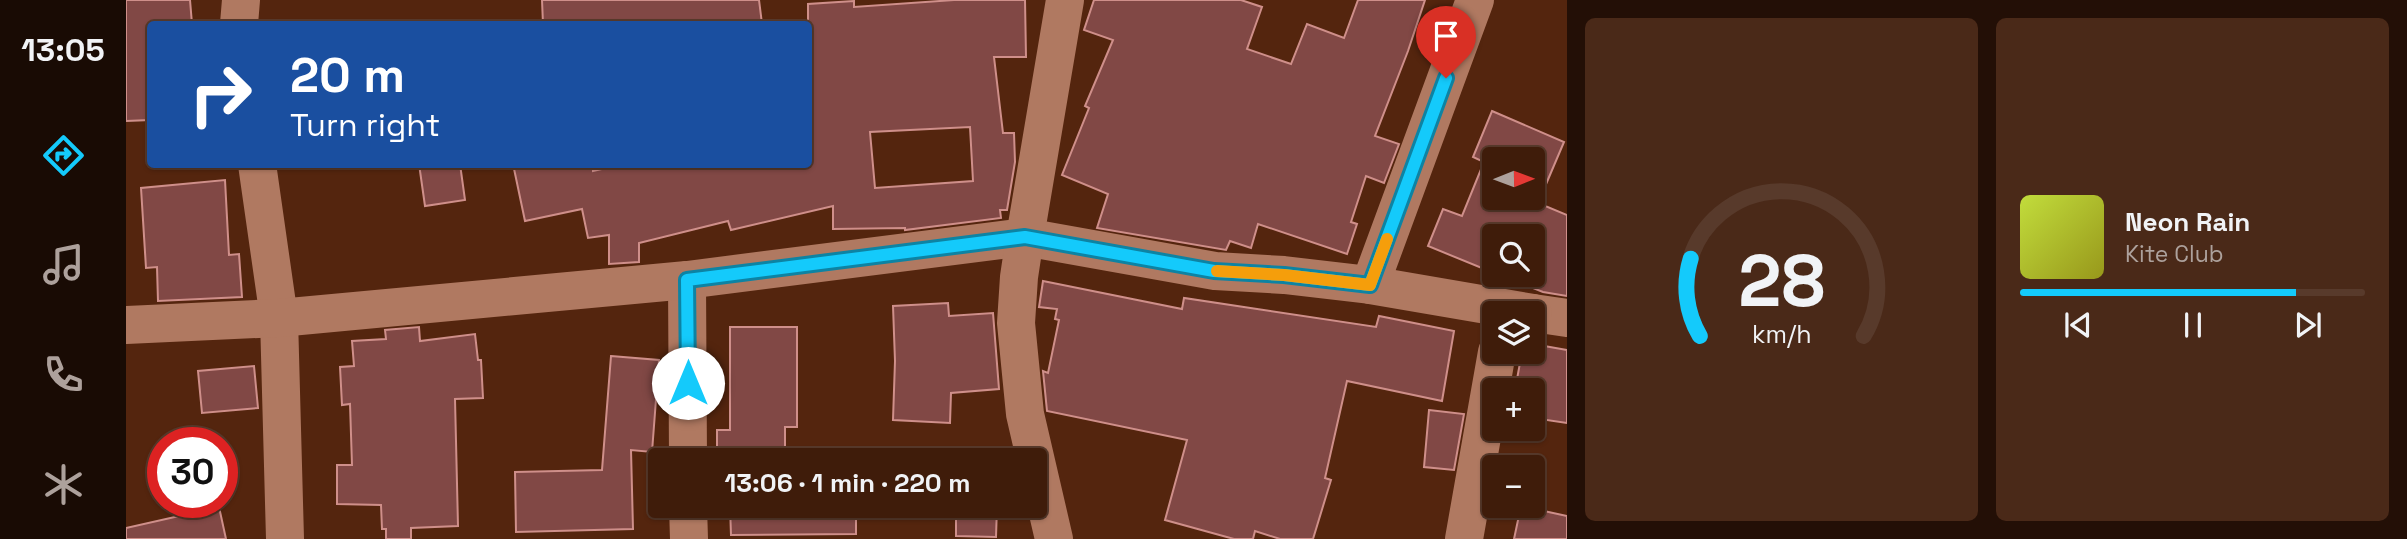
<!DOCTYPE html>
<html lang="en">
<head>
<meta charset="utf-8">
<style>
  body { margin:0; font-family:"Space Grotesk",sans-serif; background:#4a2918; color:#f1f3f6; height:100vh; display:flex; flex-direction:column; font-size:26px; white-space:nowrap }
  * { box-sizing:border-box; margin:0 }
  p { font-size:23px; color:#ada19c }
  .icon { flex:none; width:38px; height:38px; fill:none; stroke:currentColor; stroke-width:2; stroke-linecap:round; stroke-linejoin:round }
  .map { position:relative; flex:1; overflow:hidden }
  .drawer { display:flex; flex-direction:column; gap:18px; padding:18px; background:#230f06; width:840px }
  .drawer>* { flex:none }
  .hud { position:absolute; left:21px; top:21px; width:665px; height:147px; border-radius:7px; box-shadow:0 2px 5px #0004,0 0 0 2px #583a2b; background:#1a4fa0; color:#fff; overflow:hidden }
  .needle { width:46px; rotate:89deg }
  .buttons { position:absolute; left:1356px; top:147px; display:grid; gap:14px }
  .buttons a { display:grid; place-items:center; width:63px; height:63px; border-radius:7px; background:#3f1c0a; box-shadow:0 2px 5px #0004,0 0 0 2px #583a2b; font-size:35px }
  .speed { position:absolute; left:21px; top:427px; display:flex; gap:14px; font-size:35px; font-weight:700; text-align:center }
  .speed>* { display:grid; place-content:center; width:91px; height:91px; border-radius:50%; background:#3f1c0a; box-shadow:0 2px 5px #0004,0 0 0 2px #583a2b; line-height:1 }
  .speed .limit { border:10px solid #d22; background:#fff; color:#111 }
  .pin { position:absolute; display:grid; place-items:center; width:60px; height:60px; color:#fff; margin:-72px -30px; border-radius:50% 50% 50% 0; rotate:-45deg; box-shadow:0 0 7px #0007 }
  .pin .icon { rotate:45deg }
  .me { position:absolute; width:77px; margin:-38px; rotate:0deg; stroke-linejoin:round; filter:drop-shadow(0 0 5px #0008) }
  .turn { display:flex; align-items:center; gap:24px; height:147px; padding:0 28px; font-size:32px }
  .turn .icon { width:91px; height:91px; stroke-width:2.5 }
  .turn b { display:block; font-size:49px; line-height:60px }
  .drawer .tile { flex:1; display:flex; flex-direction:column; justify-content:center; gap:10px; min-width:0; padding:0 24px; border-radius:10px; background:#4a2918 }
  .drawer .dial { align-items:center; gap:0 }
  .dial svg { height:182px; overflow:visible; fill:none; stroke:#583a2b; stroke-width:7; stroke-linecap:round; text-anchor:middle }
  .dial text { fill:#f1f3f6; stroke:none }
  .song { display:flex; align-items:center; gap:21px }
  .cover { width:84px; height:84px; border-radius:10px; background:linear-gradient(135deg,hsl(70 70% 55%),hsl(60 70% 35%)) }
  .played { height:7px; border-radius:4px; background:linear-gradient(90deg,#14cafb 80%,#583a2b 80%) }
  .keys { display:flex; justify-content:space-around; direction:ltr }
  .drawer .tiles { flex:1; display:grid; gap:18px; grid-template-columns:repeat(2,1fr) }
  .trip { position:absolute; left:522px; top:448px; width:399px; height:70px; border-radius:7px; background:#3f1c0a; box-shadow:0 2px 5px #0004,0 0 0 2px #583a2b; font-weight:700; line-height:70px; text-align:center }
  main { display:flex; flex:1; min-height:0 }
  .menu { display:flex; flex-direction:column; width:126px; justify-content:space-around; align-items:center; background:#190b04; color:#ada19c }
  .menu .icon { width:49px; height:49px }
  .menu .selected { color:#14cafb }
  .menu b { font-size:32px; color:#f1f3f6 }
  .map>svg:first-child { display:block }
  .building { fill:#814845; stroke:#cf8f8a; stroke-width:2; fill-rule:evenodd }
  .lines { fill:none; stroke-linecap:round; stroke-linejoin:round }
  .minor { stroke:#b07961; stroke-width:38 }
  .route-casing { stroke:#0d83a3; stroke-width:18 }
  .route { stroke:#14cafb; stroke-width:12 }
  .slow { stroke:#f59e0b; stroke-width:12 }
</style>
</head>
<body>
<main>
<nav class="menu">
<b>13:05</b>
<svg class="icon selected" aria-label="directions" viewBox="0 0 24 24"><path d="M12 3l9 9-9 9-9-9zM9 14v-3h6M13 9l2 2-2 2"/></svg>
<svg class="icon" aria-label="music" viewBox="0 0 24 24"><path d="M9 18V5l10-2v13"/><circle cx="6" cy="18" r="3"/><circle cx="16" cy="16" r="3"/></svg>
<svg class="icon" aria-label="phone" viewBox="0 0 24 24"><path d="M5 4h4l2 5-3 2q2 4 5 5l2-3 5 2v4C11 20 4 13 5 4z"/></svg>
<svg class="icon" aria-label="climate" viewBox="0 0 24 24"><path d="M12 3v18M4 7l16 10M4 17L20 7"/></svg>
</nav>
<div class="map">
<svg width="1441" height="539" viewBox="0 0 1441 539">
  <rect width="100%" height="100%" fill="#54250e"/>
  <g class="building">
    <path d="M0 0H64L66 24H24V120L0 121Z"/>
    <path d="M416 0H633L636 24H417Z"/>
    <path d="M828 0H899L900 57H868L877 133H888L889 162 881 210H874L875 218 779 230V228L707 229V206L605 230 602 221 513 243V262L483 264V235L462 238 456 209 399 221 387 164H467V171L498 164H682V4L728 1V7ZM844 127 847 181 749 188 744 132Z"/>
    <path d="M968 0H1115L1136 7 1121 49 1165 64 1181 24 1218 38 1232 0H1299L1282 51 1249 136 1273 144 1258 183 1240 176 1225 222 1231 224 1221 254 1132 224 1125 248 1104 241 1100 250 971 228 982 194 936 175 963 108 959 106 987 40 958 30Z"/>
    <path d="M1366 111 1438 142 1412 203 1441 215V296L1417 292 1374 275H1407V236H1368V273L1302 246 1317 209 1336 216 1358 162 1347 157ZM1368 159H1407V198H1368Z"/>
    <path d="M293 164H334L339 200 299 206Z"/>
    <path d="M99 180 103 255 113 254 116 297 32 301 31 267 20 268 15 188Z"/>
    <path d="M917 281 1056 309 1058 298 1250 327 1253 316 1328 331 1316 401 1221 381 1199 478 1205 480 1187 539H1154L1129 531 1127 539H1108L1039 520 1061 440 921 411 917 371 922 373 933 320 929 319 931 309 913 307Z"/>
    <path d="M822 303 823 316 867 313 873 389 825 393 824 423 767 420 769 361 767 306Z"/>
    <path d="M293 327 294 341 349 334 352 360H355L357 398 329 399 332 526 285 528V539H260V529H256L255 505 211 504V465H226L224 404 216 405 214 367 228 366 226 341 260 339 259 330Z"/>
    <path d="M604 327H671V427H659V460H591V430H604Z"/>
    <path d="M1407 344 1441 350V423L1407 418V390H1389L1396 352H1407Z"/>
    <path d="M485 356 533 360 526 452 505 450 507 529 390 532 389 472 476 470Z"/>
    <path d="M128 366 132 408 76 413 72 371Z"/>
    <path d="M1303 410 1338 414 1328 470 1298 467Z"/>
    <rect x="831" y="447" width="40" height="13"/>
    <path d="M604 506H730V534L605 535Z"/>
    <path d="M830 506H871L870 537 830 536Z"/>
    <path d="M1395 506 1441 516V539H1388Z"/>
    <path d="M93 507 100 539H0V528Z"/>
  </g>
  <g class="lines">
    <g class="minor">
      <path d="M113 24 115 0"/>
      <path d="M131 164 153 318 159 539"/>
      <path d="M561 280 562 460"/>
      <path d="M1244 285 1349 0"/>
      <path d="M1407 313 1441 318"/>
      <path d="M0 325 153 318 561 280 899 237 1089 271 1158 275 1244 285 1407 313"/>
      <path d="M562 506 563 539"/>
      <path d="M928 539 899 414 890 323 893 277 899 237 939 0"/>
      <path d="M1338 539 1371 352"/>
    </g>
  </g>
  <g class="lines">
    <g class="route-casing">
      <path id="route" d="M562 383 561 280 899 237 1088 271 1158 275 1244 285 1320 78"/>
    </g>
    <use href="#route" class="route"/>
    <path class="slow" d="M1091 271 1158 275 1244 285 1261 239"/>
  </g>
</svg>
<div class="buttons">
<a><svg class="needle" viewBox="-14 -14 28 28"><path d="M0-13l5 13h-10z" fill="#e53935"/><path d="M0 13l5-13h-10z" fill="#ada19c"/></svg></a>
<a><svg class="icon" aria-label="search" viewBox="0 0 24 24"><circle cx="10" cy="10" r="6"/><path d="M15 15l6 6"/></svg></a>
<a><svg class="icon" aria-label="layers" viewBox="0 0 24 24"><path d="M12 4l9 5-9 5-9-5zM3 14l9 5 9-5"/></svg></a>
<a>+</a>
<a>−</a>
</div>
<div class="speed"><div class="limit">30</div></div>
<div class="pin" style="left:1320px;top:78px;background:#d93025"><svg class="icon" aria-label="arrive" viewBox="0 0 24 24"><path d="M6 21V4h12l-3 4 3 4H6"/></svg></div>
<svg class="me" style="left:562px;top:383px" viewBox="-20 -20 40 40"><circle r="19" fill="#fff"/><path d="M0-13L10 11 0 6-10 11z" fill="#14cafb"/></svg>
<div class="trip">13:06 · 1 min · 220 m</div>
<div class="hud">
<div class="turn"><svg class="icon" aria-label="right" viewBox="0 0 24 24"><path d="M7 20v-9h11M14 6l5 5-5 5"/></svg><div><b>20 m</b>Turn right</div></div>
</div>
</div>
<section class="drawer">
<div class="tiles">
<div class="tile dial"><svg viewBox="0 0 100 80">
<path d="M14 69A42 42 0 1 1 86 69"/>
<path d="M14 69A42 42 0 0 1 10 35" stroke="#14cafb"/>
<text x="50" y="56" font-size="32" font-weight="700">28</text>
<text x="50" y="72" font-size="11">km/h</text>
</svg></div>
<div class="tile">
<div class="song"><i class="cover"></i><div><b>Neon Rain</b><p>Kite Club</p></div></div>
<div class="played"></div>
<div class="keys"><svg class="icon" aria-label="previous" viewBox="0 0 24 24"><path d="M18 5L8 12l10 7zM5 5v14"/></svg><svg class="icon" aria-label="pause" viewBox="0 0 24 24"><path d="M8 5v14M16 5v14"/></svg><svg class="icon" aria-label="next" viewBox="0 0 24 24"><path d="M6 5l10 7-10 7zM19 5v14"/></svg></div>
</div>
</div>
</section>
</main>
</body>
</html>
